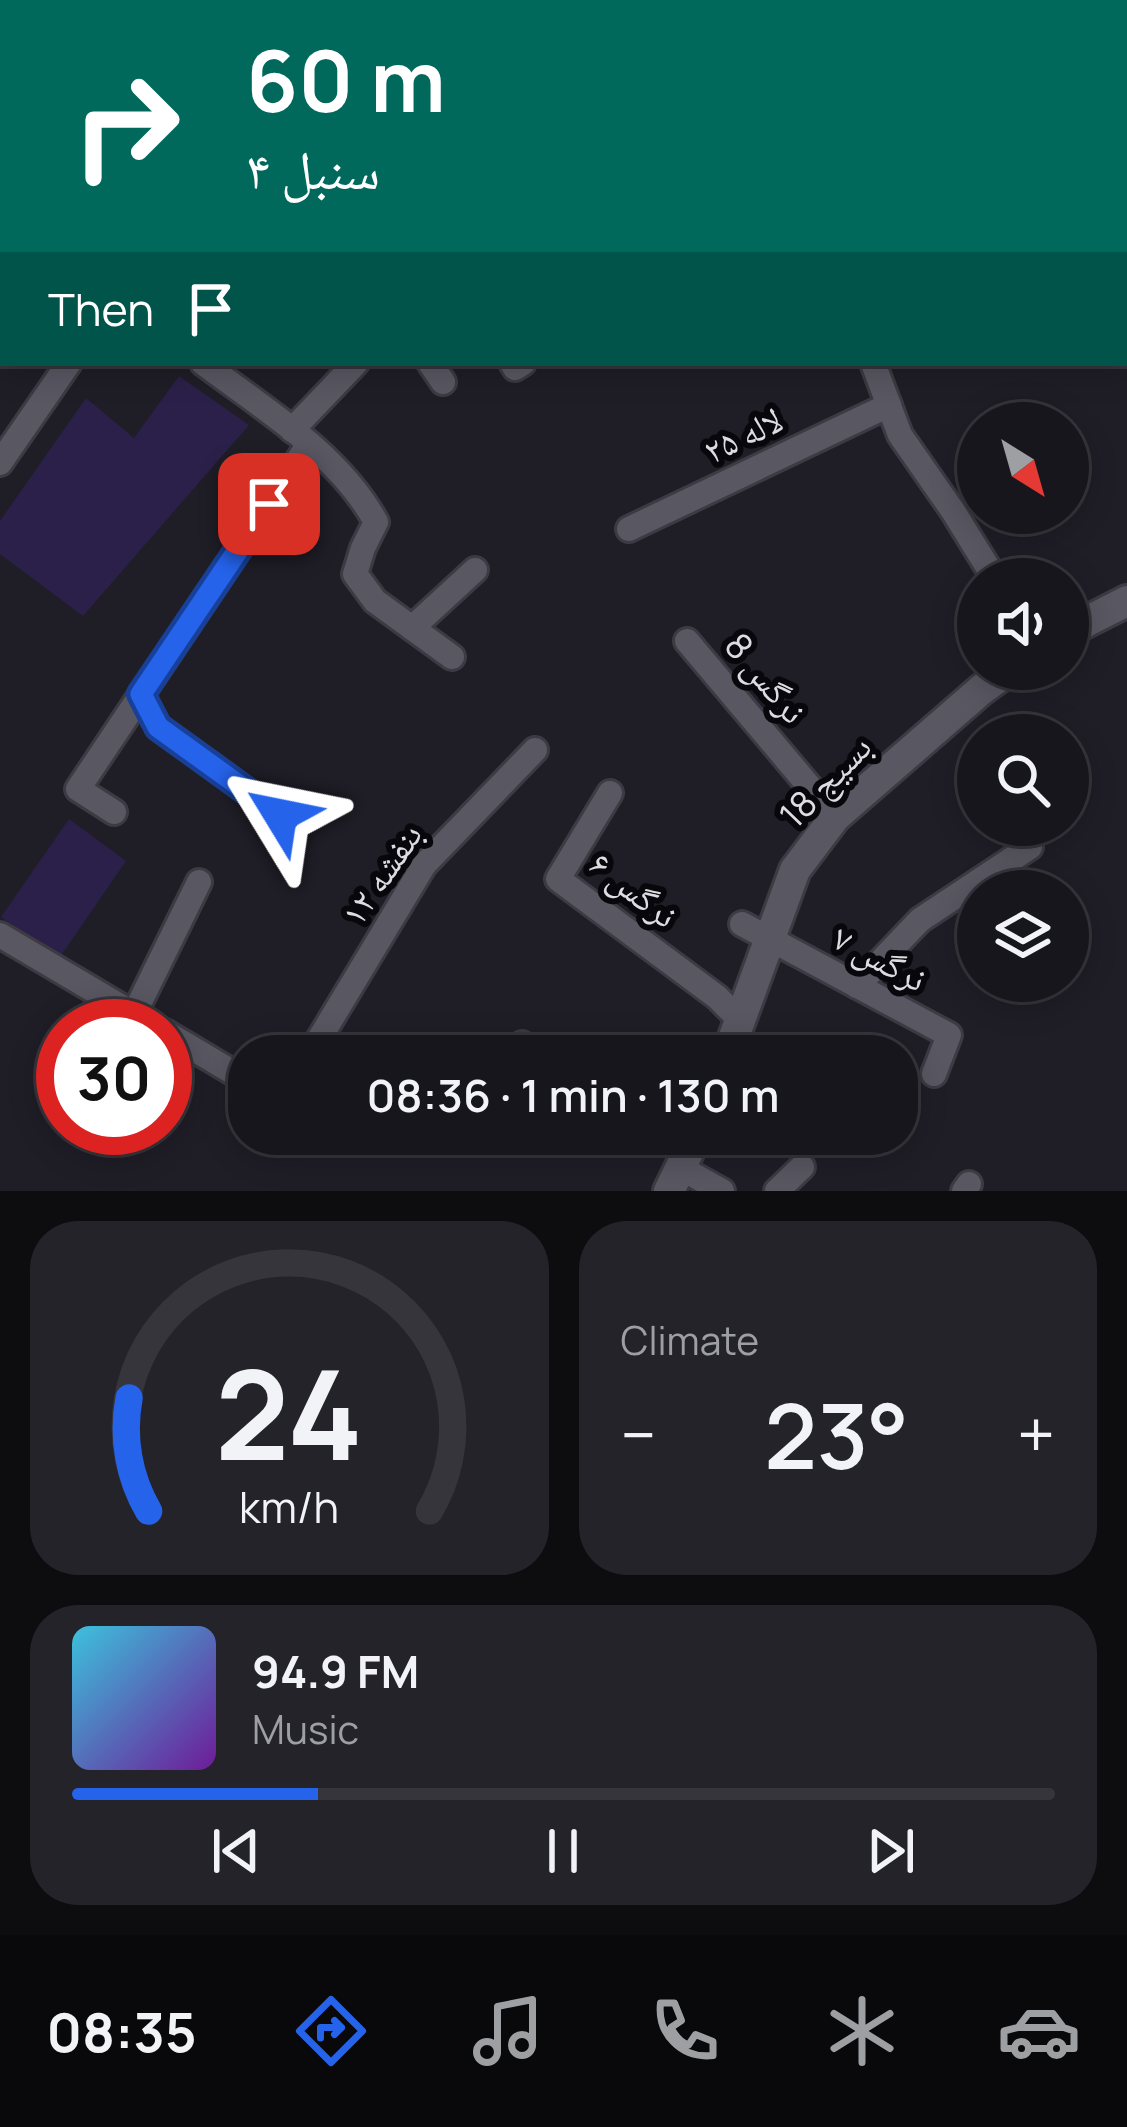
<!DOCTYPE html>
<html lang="en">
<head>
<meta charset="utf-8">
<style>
  body { margin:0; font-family:Manrope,"Noto Naskh Arabic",sans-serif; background:#242329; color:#f1f3f6; height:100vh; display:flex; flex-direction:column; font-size:45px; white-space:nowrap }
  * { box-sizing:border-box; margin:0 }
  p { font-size:39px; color:#9e9fa3 }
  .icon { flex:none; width:66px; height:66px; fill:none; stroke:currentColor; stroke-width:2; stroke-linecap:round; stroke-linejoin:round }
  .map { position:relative; height:1191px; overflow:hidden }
  .side { display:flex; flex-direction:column; gap:30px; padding:30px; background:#0d0c0f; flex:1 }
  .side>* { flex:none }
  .guide { position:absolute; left:0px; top:0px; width:1128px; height:366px; box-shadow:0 6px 30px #0003,0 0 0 3px #36353b; background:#00695c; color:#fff; overflow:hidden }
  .needle { width:78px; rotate:143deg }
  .controls { position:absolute; left:957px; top:402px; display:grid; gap:24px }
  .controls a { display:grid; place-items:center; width:132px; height:132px; border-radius:50%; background:#17161c; box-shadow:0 6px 30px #0003,0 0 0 3px #36353b; font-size:60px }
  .speed { position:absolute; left:36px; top:999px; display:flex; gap:24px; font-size:60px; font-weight:700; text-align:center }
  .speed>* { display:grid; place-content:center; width:156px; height:156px; border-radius:50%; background:#17161c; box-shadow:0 6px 30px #0003,0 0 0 3px #36353b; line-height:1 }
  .speed .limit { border:18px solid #d22; background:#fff; color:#111 }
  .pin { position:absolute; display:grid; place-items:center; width:102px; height:102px; color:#fff; margin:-51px; border-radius:24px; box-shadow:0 6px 18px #0006 }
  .me { position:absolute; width:132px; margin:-66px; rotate:305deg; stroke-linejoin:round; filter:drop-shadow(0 0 9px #0008) }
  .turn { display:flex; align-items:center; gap:42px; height:252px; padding:0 48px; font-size:54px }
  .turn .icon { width:156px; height:156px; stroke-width:2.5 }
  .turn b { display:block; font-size:84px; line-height:102px }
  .then { display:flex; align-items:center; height:114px; padding:0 48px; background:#0003; gap:24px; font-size:45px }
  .big { font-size:90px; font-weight:600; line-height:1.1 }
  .side .tile { flex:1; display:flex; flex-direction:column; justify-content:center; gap:18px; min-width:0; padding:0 42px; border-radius:48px; background:#242329 }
  .side .dial { align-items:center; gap:0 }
  .dial svg { height:312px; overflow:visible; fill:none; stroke:#36353b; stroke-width:7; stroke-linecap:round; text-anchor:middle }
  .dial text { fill:#f1f3f6; stroke:none }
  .song { display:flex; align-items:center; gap:36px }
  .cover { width:144px; height:144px; border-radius:18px; background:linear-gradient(135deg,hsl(190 70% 55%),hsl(280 70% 35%)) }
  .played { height:12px; border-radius:6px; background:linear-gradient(90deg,#2563eb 25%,#36353b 25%) }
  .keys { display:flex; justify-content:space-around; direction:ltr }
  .heat { display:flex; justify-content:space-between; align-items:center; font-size:66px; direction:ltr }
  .side .tiles { flex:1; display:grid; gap:30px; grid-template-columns:1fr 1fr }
  .tile:last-child { grid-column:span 2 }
  .trip { position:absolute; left:228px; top:1035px; width:690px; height:120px; border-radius:48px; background:#17161c; box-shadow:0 6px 30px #0003,0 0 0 3px #36353b; font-weight:600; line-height:120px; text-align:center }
  .menu { display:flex; height:192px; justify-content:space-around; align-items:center; background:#09090b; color:#9e9fa3 }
  .menu .icon { width:84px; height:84px }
  .menu .active { color:#2563eb }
  .menu b { font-size:54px; color:#f1f3f6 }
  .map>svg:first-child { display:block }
  .green { fill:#2b2049 }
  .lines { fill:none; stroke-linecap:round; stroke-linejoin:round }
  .minor-casing { stroke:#3c3a42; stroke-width:30 }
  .tertiary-casing { stroke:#3c3a42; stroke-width:36 }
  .minor { stroke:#595762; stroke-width:24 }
  .tertiary { stroke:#595762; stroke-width:30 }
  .route-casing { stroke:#184099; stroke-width:30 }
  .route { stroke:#2563eb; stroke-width:21 }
  .labels { text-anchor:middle; stroke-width:12; stroke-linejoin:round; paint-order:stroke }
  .street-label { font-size:36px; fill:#dddce3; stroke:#08080c }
</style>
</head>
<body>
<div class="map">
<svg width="1127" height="1191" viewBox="0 0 1127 1191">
  <rect width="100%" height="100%" fill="#1f1d26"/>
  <g class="green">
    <path d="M179 376 249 425 83 616 0 554V521L86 398 134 438Z"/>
    <path d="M69 819 126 861 60 957 1 917Z"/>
  </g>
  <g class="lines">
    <g class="minor-casing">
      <g id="minor">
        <path d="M15 0 18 3"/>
        <path d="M605 0 609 3"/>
        <path d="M351 3 354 0"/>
        <path d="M461 3 464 0"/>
        <path d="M0 184 3 182"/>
        <path d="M0 225H3"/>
        <path d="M203 363C264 409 339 454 376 522L363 548 355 574 375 601 452 657"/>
        <path d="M430 363 443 382"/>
        <path d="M512 363 515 368 523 363"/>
        <path d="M873 363 900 435 953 511 995 579"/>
        <path d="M292 430 356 363"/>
        <path d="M0 463 69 363"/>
        <path d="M629 529 889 405"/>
        <path d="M412 628 475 570"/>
        <path d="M687 641 835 817"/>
        <path d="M141 694 158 727 280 815"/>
        <path d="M610 793 558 879 717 997 740 1020"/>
        <path d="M114 812 78 789 309 444"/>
        <path d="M742 924 949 1035 934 1074"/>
        <path d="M0 935 154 1026"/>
        <path d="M857 986 920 920 1030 847"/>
        <path d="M134 1014 199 882"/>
        <path d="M165 1032 249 1082"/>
        <path d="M522 1044 548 1056"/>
        <path d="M309 1056 424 865 535 750"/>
        <path d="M681 1168 722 1191"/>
        <path d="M777 1191 802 1167"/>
        <path d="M964 1191 969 1184"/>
      </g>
    </g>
    <g class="tertiary-casing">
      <g id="tertiary">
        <path d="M1068 631 1127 601"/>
        <path d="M727 1056 795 870 835 817 981 690 1010 669"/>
        <path d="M669 1191 697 1134"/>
      </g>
    </g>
    <use href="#minor" class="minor"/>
    <use href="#tertiary" class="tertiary"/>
  </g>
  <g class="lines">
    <g class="route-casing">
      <path id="route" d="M269 504 141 694 158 727 280 815"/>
    </g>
    <use href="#route" class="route"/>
  </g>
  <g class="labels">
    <g class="street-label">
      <text transform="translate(743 435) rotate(-26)" y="13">لاله ۲۵</text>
      <text transform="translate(766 678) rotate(50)" y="13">نرگس 8</text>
      <text transform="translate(825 781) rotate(-46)" y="13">بسیج 18</text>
      <text transform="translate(381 874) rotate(-56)" y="13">بنفشه ۱۲</text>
      <text transform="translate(634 889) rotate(38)" y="13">نرگس ۶</text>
      <text transform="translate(880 958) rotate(28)" y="13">نرگس ۷</text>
    </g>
  </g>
</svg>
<div class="controls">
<a><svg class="needle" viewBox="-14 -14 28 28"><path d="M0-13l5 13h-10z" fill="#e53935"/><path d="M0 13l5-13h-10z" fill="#9e9fa3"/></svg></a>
<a><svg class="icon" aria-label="sound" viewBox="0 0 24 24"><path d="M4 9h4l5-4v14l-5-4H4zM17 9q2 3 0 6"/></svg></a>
<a><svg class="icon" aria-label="search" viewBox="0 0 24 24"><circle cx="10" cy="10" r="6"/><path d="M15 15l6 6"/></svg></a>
<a><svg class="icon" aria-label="layers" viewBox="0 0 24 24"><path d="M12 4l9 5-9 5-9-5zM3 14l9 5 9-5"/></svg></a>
</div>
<div class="speed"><div class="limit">30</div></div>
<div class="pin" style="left:269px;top:504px;background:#d93025"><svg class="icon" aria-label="arrive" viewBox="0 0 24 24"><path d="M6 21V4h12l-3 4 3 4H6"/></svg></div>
<svg class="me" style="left:280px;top:815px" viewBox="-20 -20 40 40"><path d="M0-17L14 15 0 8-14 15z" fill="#2563eb" stroke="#fff" stroke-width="4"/></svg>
<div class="trip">08:36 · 1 min · 130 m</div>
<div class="guide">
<div class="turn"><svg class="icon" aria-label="right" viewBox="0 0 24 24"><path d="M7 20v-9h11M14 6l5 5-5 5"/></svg><div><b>60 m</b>سنبل ۴</div></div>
<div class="then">Then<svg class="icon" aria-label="arrive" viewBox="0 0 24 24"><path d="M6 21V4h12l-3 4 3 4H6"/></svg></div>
</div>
</div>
<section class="side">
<div class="tiles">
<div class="tile dial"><svg viewBox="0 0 100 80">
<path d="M14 69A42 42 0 1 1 86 69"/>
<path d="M14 69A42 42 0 0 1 9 40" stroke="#2563eb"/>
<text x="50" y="56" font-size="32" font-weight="700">24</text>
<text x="50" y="72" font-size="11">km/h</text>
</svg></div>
<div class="tile"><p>Climate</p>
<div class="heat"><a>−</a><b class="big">23°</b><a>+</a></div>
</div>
<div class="tile">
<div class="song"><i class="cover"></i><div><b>94.9 FM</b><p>Music</p></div></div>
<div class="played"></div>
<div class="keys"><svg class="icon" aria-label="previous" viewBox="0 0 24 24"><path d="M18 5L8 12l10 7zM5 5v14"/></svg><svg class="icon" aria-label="pause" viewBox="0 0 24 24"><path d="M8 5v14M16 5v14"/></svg><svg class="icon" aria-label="next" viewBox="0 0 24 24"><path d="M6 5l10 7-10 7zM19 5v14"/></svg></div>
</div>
</div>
</section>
<nav class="menu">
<b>08:35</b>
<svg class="icon active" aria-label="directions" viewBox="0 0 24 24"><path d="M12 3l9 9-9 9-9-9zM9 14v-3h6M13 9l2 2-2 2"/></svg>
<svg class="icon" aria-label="music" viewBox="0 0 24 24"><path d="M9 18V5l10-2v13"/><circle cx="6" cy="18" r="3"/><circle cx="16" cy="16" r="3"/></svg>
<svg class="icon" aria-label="phone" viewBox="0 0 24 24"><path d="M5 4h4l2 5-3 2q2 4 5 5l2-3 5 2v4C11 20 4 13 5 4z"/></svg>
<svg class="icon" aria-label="climate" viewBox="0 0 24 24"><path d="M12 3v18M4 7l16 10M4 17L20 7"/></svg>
<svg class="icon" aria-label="car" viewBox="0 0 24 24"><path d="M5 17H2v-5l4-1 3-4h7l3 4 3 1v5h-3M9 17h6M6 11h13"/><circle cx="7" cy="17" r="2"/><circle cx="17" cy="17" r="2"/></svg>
</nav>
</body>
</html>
